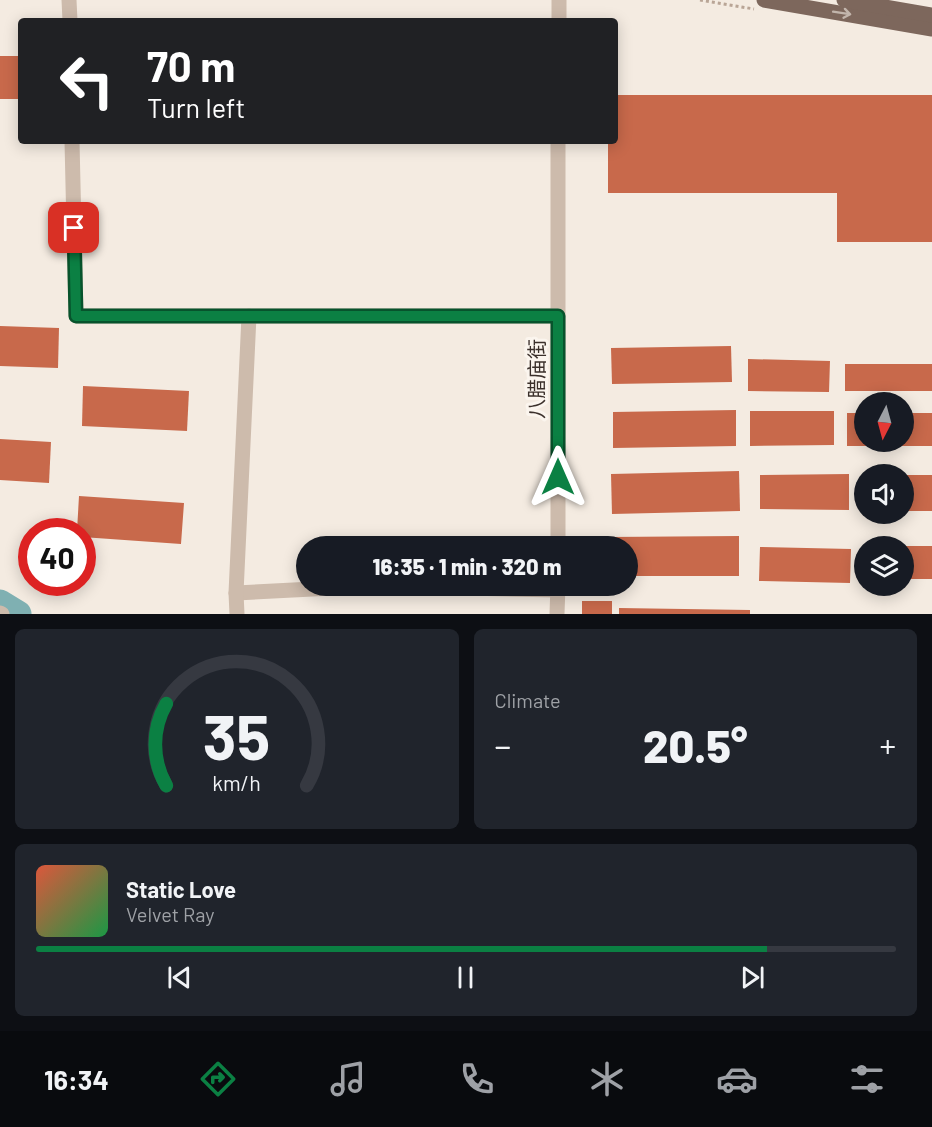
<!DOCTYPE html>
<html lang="en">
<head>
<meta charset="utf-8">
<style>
  body { margin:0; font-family:Barlow,"Noto Sans SC",sans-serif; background:#20242c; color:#f1f3f6; height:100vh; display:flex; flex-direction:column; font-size:22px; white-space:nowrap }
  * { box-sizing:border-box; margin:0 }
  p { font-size:20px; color:#9ea1a6 }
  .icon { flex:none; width:33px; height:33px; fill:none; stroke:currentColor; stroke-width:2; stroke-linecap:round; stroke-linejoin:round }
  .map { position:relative; height:614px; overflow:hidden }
  .sheet { display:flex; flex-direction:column; gap:15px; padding:15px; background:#0d0f14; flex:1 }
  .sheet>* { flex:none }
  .guide { position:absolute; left:18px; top:18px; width:600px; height:126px; border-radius:6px; box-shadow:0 3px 15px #0003; background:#202124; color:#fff; overflow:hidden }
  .needle { width:39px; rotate:186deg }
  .controls { position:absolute; left:854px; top:392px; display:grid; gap:12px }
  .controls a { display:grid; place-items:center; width:60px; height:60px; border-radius:50%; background:#171b24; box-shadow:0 3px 15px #0003; font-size:30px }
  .speed { position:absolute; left:18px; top:518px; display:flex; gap:12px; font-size:30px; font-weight:700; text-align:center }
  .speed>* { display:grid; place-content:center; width:78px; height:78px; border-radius:50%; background:#171b24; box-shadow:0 3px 15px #0003; line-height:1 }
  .speed .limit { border:9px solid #d22; background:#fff; color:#111 }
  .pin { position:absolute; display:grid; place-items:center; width:51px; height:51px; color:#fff; margin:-26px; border-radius:12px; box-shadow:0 3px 9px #0006 }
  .me { position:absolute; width:66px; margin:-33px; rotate:0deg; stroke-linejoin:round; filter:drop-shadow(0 0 4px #0008) }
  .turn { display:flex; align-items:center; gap:21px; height:126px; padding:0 30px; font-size:27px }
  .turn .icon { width:78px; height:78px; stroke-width:2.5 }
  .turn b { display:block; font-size:42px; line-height:51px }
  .big { font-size:45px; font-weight:800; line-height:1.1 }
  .sheet .tile { flex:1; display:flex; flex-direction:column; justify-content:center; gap:9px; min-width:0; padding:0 21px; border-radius:9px; background:#20242c }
  .sheet .dial { align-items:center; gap:0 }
  .dial svg { height:156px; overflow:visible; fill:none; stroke:#363941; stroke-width:7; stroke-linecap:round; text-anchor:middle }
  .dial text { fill:#f1f3f6; stroke:none }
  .song { display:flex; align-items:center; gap:18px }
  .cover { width:72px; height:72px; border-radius:9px; background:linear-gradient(135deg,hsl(10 70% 55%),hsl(140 70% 35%)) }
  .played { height:6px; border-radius:3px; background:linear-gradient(90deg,#0b8043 85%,#363941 85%) }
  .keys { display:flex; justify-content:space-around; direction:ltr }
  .heat { display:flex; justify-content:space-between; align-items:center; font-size:33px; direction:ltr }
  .sheet .tiles { flex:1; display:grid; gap:15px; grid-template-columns:1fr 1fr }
  .tile:last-child { grid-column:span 2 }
  .trip { position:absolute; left:296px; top:536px; width:342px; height:60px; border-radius:30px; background:#171b24; box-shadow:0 3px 15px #0003; font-weight:800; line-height:60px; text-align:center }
  .menu { display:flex; height:96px; justify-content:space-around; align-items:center; background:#090b0e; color:#9ea1a6 }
  .menu .icon { width:42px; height:42px }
  .menu .current { color:#0b8043 }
  .menu b { font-size:27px; color:#f1f3f6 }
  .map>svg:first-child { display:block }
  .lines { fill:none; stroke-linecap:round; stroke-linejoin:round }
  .river { stroke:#7fb0b2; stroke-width:27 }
  .building { fill:#c8694b }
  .path { stroke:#b9a596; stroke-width:3; stroke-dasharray:3 3; stroke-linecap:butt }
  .minor { stroke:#cdbbac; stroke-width:15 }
  .major { stroke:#7d675c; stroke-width:15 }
  .oneway { stroke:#c2b5ac }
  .route-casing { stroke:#07532c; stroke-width:15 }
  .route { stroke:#0b8043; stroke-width:10 }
  .labels { text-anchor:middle; stroke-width:6; stroke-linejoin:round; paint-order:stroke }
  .street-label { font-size:20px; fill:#3b302b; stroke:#fbf5ee }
</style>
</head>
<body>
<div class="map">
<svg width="932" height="614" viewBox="0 0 932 614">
  <rect width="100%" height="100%" fill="#f4ebe1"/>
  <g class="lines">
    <path class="river" d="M0 603 18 614"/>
  </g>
  <g class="building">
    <rect x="0" y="56" width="21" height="43"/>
    <path d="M615 95H932V242H837V193H608V141H615Z"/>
    <path d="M0 326 59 328 58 368 0 366Z"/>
    <path d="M731 346 732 382 612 384 611 348Z"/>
    <path d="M748 359 830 361 829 392 748 391Z"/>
    <rect x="845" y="364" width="87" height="27"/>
    <path d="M83 386 189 391 187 431 82 426Z"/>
    <path d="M736 410V446L613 448V412Z"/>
    <path d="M750 411H834V445L750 446Z"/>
    <path d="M847 413H864V441H903V413H932V446H847Z"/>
    <path d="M0 439 51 442 49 483 0 480Z"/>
    <path d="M739 471 740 511 612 514 611 474Z"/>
    <path d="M849 474V510L760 509V475Z"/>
    <rect x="903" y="475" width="29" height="36"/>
    <path d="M79 496 184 503 181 544 82 537V531H77Z"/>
    <path d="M739 536V576H627V546H608V537Z"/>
    <rect x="903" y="546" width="29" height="33"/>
    <path d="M760 547 851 549 850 583 759 581Z"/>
    <rect x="582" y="601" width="30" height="13"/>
    <path d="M619 608 750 610V614H619Z"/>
  </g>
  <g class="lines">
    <path class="path" d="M700 0 754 9"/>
    <g class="minor">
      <path d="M69 0 70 21"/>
      <path d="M559 21V0"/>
      <path d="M72 141 76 316H558"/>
      <path d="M558 546V141"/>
      <path d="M236 593 371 586 558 590"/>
      <path d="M0 613 2 614"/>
      <path d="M237 614 236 593 249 316"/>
      <path d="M557 614 558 585"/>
    </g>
    <g class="major">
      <path d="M764 0 932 29"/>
      <path d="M844 0 932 15"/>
    </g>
  </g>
  <defs><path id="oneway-shaft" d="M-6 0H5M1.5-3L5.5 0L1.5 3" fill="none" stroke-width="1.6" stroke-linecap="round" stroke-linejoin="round" transform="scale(1.5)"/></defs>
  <use class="oneway" href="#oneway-shaft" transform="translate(842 13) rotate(9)"/>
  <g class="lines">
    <g class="route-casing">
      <path id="route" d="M74 228 76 316H558V477"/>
    </g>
    <use href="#route" class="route"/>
  </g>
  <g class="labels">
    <g class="street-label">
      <text transform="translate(537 379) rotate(-90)" y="7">八腊庙街</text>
    </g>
  </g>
</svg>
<div class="controls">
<a><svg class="needle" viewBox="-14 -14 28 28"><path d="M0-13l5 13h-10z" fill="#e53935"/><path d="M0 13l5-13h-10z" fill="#9ea1a6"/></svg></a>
<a><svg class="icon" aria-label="sound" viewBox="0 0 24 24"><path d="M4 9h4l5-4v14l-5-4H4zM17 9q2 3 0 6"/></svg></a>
<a><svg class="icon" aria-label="layers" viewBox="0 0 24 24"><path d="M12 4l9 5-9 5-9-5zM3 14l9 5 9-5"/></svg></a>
</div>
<div class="speed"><div class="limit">40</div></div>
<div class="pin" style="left:74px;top:228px;background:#d93025"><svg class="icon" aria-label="arrive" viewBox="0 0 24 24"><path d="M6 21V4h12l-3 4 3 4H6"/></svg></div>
<svg class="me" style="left:558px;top:477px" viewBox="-20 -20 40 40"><path d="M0-17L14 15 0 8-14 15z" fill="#0b8043" stroke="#fff" stroke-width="4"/></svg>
<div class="trip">16:35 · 1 min · 320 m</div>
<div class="guide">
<div class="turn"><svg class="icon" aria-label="left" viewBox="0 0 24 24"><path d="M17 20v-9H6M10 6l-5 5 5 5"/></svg><div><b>70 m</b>Turn left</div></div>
</div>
</div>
<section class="sheet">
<div class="tiles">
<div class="tile dial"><svg viewBox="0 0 100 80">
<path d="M14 69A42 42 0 1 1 86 69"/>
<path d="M14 69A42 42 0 0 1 14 27" stroke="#0b8043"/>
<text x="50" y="56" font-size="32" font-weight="700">35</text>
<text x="50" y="72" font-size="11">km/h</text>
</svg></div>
<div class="tile"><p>Climate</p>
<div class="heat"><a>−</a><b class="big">20.5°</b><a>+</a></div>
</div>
<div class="tile">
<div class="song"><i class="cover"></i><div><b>Static Love</b><p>Velvet Ray</p></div></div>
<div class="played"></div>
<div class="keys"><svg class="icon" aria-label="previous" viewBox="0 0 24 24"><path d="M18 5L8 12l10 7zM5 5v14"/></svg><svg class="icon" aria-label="pause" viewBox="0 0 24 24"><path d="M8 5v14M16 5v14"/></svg><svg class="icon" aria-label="next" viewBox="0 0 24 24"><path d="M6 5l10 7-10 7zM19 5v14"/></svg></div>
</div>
</div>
</section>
<nav class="menu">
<b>16:34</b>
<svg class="icon current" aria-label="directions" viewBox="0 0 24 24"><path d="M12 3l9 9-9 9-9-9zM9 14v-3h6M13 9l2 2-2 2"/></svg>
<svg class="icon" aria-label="music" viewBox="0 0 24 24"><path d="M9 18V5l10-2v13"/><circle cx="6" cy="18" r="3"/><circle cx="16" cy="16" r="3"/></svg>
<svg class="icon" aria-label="phone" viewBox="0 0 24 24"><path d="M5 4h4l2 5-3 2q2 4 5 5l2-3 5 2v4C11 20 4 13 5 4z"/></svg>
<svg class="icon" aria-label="climate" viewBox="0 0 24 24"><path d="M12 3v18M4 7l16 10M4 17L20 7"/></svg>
<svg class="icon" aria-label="car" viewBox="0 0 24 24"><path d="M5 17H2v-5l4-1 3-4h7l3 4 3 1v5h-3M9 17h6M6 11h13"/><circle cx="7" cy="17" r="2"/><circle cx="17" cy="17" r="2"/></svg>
<svg class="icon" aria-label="filters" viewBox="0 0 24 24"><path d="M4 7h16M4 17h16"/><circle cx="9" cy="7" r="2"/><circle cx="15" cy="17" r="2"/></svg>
</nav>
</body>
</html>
